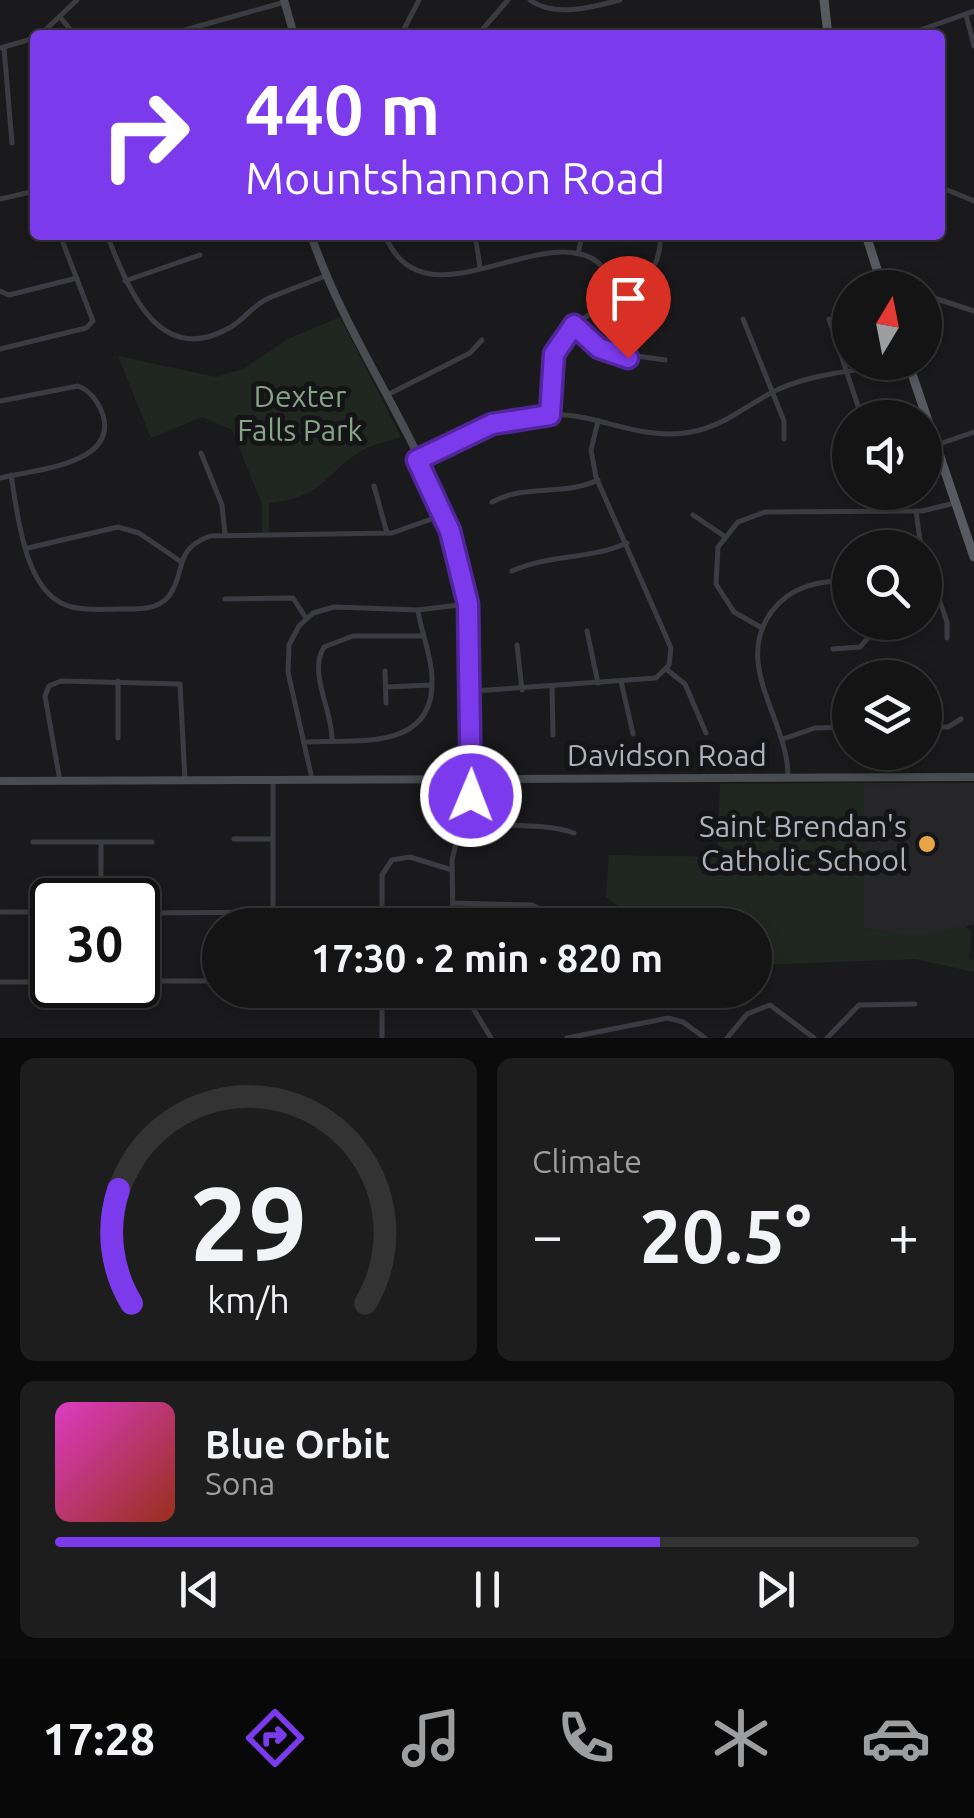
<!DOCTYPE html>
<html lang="en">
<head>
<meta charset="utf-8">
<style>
  body { margin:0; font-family:Ubuntu,sans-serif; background:#1d1d1e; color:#f1f3f6; height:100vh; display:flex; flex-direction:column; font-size:38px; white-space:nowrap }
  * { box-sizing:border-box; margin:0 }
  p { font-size:32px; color:#9d9ea0 }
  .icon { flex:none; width:55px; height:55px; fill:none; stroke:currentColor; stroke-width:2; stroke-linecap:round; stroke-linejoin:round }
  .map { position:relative; height:1038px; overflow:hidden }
  .sheet { display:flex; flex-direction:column; gap:20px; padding:20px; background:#0b0b0c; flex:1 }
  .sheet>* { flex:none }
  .top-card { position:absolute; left:30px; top:30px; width:915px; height:210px; border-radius:10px; box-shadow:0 5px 15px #0003,0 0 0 2px #333334; background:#7c3aed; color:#fff; overflow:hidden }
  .needle { width:65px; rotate:10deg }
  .buttons { position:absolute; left:832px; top:270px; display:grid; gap:20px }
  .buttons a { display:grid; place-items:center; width:110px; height:110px; border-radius:50%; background:#141415; box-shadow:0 5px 15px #0003,0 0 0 2px #333334; font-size:50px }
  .speed { position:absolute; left:30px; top:878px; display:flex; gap:20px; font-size:50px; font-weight:700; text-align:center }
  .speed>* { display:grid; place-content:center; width:130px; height:130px; border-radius:50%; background:#141415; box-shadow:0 5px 15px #0003,0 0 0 2px #333334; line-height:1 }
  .speed .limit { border:5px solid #111; border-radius:15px; background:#fff; color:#111 }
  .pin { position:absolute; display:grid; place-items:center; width:85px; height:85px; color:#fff; margin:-102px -42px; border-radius:50% 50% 50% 0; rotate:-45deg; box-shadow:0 0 10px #0007 }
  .pin .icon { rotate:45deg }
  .me { position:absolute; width:110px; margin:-55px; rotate:1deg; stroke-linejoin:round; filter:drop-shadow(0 0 8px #0008) }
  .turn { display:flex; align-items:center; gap:35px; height:210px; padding:0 50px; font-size:45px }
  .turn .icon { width:130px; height:130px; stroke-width:2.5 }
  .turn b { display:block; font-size:70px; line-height:85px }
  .big { font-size:75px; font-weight:600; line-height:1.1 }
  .sheet .tile { flex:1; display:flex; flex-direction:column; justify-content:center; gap:15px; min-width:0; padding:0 35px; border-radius:15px; background:#1d1d1e }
  .sheet .dial { align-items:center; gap:0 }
  .dial svg { height:260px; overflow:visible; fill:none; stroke:#333334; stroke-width:7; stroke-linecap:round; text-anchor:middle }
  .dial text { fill:#f1f3f6; stroke:none }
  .song { display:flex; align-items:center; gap:30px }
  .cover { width:120px; height:120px; border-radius:15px; background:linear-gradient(135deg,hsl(310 70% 55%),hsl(10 70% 35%)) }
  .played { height:10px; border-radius:5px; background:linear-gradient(90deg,#7c3aed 70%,#333334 70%) }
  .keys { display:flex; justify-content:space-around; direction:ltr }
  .heat { display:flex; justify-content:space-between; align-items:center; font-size:55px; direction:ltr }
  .sheet .tiles { flex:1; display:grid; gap:20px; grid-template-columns:1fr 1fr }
  .tile:last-child { grid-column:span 2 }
  .trip { position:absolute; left:202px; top:908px; width:570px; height:100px; border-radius:50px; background:#141415; box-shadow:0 5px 15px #0003,0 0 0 2px #333334; font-weight:600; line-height:100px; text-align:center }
  .dock { display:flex; height:160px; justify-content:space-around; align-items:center; background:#080808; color:#9d9ea0 }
  .dock .icon { width:70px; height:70px }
  .dock .selected { color:#7c3aed }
  .dock b { font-size:45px; color:#f1f3f6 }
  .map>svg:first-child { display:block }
  .built { fill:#262629 }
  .green { fill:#202720 }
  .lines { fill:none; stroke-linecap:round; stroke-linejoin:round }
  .street { stroke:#3b3c41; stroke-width:5 }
  .secondary { stroke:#494c51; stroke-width:8 }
  .primary { stroke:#575a60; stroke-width:9 }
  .route-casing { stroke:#51269a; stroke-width:25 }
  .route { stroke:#7c3aed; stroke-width:18 }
  .poi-dot { fill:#e8a546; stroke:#151517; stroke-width:4 }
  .labels { text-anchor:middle; stroke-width:10; stroke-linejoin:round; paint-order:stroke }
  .park-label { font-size:30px; fill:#86a486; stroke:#151517 }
  .street-label { font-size:30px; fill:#adb2bb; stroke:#151517 }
  .poi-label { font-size:30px; fill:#adb2bb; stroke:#151517; text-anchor:end }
</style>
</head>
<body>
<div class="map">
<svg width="974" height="1038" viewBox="0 0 974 1038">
  <rect width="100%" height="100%" fill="#1a1a1c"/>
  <path class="built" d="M864 783H974V924L935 936 911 937 864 928Z"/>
  <g class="green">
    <path d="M340 317 401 437C389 441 374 444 363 450 321 475 328 496 269 503V532H262V504L232 430 202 417 151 438 118 356 216 377 243 369 288 339Z"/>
    <path d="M864 783V928C902 936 928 939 965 924L971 933 969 959 974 960V972L916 959 755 965V925H644L606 897 609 855 717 857 720 784Z"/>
  </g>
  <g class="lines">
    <g class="street">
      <path d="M530 0C554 18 593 7 620 0"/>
      <path d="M966 15 974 46"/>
      <path d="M60 17 75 35"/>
      <path d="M481 31 508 0"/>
      <path d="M40 35 77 0"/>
      <path d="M167 35 285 2"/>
      <path d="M401 35 419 0"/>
      <path d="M906 35 974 11"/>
      <path d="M0 48 35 38"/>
      <path d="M4 48 12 143"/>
      <path d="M940 187 974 201"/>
      <path d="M0 199 35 191"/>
      <path d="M107 235C127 285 157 369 229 328 243 321 252 306 267 299 285 291 306 284 325 276"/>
      <path d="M385 235C422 327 534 226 593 259 606 267 614 282 622 295"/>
      <path d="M475 235 480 267"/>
      <path d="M578 254 582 235"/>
      <path d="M125 281 200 255"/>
      <path d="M0 291 9 295 77 278"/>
      <path d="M925 295 974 311"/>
      <path d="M743 319 784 421V439"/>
      <path d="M829 319 862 418"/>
      <path d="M574 325 608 352 665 360"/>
      <path d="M0 349 86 328 93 321 60 235"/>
      <path d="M387 395 470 353 482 340"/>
      <path d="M0 401 78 386C91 391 98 401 103 415 118 465 32 470 0 478"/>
      <path d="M550 415C550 392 548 366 559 345 583 298 665 299 660 235"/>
      <path d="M936 445 974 432"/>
      <path d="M201 453 222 505 225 534"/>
      <path d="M419 458C471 430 525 405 586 418 622 426 653 439 691 432 726 426 748 403 779 389 817 372 865 370 906 362"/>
      <path d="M11 475C18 515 24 596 72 607 87 611 104 609 119 609 136 609 157 611 169 596 187 572 172 550 210 536L392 533 443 515"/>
      <path d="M374 486 387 533"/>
      <path d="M492 502C528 483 562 497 598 480"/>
      <path d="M916 511 921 548"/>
      <path d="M693 515 724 536"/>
      <path d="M28 548 118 527 139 533 180 561"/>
      <path d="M925 558 947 622V638"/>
      <path d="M512 571C549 554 589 560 627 543"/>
      <path d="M225 599 293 598 306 618"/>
      <path d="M762 628 734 612 716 584 718 547 738 522 765 512 922 511 955 503"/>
      <path d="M587 631 598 683"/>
      <path d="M517 645 522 690"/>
      <path d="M833 649 860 647 869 637 870 622"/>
      <path d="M666 669 685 684 706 733"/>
      <path d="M385 671 386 703"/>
      <path d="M118 681V738"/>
      <path d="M621 681 633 734"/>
      <path d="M386 687 432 685"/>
      <path d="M552 687 553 735"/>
      <path d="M474 691 656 678 669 665 671 648 596 477 591 450 598 421"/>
      <path d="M925 727H948L961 719"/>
      <path d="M332 739C332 709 308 673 324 647L353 636H422"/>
      <path d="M783 739 815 728 850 727"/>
      <path d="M305 742C354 739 435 753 432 679 432 656 421 633 418 610"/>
      <path d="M788 776C788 719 732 665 772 611 792 585 820 581 850 580"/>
      <path d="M312 779 288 672 289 645 299 626 313 613 334 607 418 610 467 604"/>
      <path d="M60 781 45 696 49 686 61 681 180 684 185 780"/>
      <path d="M464 818C502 830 539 821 574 833"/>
      <path d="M234 839H272"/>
      <path d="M33 842H152"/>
      <path d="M101 900V843"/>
      <path d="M453 903 532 905 570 925"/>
      <path d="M0 912H52"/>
      <path d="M138 913 273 912"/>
      <path d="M273 925V779"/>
      <path d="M382 925V875L392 860 410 857 452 870"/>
      <path d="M453 925 452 860 472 779"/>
      <path d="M138 981H220"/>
      <path d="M0 982H52"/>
      <path d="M382 990V1038"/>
      <path d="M462 990 491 1038"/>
      <path d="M567 1038 668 1018 683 1022 705 1038"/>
      <path d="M727 1038 747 1014 770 1005 814 1038"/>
      <path d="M827 1038 859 1005 915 1004"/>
    </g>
    <g class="secondary">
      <path d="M284 0 294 35"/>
      <path d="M311 235C348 344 423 439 456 549 478 624 472 703 472 779"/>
      <path d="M0 781 974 777"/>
    </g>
    <g class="primary">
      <path d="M824 0 828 35"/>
      <path d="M866 235 883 288"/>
      <path d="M908 362 974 557"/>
    </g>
  </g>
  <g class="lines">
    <g class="route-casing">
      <path id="route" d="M471 796 468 604 450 531 417 460 492 424 550 415 554 354 574 325 599 348 628 358"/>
    </g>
    <use href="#route" class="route"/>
  </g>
  <circle class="poi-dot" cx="927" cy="844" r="10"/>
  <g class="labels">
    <g class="park-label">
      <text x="300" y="407">Dexter<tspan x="300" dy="34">Falls Park</tspan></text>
    </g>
    <g class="street-label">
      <text x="667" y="766">Davidson Road</text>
    </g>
    <g class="poi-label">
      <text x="907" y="837">Saint Brendan's<tspan x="907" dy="34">Catholic School</tspan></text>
    </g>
  </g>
</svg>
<div class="buttons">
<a><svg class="needle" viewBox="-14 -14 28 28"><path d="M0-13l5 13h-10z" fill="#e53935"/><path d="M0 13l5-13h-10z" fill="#9d9ea0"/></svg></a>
<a><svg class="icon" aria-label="sound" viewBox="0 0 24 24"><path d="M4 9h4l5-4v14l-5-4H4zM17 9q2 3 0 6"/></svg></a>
<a><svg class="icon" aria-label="search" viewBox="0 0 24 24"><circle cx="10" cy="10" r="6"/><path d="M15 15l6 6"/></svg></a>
<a><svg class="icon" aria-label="layers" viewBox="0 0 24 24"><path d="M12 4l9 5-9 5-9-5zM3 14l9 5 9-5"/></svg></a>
</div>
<div class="speed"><div class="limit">30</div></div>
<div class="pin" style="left:628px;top:358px;background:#d93025"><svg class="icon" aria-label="arrive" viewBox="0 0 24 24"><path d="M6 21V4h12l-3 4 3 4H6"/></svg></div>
<svg class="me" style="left:471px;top:796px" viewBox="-20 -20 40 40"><circle r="17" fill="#7c3aed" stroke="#fff" stroke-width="3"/><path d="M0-11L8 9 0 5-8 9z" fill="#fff"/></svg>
<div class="trip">17:30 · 2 min · 820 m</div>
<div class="top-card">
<div class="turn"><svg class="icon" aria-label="right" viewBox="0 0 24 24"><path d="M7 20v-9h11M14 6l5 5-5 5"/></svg><div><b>440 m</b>Mountshannon Road</div></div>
</div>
</div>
<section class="sheet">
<div class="tiles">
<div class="tile dial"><svg viewBox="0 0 100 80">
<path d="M14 69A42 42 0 1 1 86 69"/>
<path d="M14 69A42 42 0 0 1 10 34" stroke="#7c3aed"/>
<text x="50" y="56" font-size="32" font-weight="700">29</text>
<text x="50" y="72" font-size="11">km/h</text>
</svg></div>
<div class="tile"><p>Climate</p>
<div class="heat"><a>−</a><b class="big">20.5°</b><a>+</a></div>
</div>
<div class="tile">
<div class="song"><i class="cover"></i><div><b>Blue Orbit</b><p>Sona</p></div></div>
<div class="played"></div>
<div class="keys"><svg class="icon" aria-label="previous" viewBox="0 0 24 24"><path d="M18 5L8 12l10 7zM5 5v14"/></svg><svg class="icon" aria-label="pause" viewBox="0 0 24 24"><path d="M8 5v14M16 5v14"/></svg><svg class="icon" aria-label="next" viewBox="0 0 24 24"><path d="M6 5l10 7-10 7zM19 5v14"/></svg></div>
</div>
</div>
</section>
<nav class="dock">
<b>17:28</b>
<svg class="icon selected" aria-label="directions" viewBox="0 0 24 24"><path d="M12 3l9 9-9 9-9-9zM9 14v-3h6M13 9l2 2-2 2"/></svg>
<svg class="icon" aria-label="music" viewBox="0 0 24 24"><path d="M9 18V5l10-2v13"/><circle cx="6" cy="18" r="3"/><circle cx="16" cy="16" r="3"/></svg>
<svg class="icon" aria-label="phone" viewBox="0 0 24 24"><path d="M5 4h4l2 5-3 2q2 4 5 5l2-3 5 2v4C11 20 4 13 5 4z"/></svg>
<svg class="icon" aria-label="climate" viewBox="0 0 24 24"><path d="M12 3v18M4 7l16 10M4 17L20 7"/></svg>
<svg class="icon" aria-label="car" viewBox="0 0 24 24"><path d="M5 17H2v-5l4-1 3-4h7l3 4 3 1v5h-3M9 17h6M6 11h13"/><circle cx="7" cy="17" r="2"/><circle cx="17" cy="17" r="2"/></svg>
</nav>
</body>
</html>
